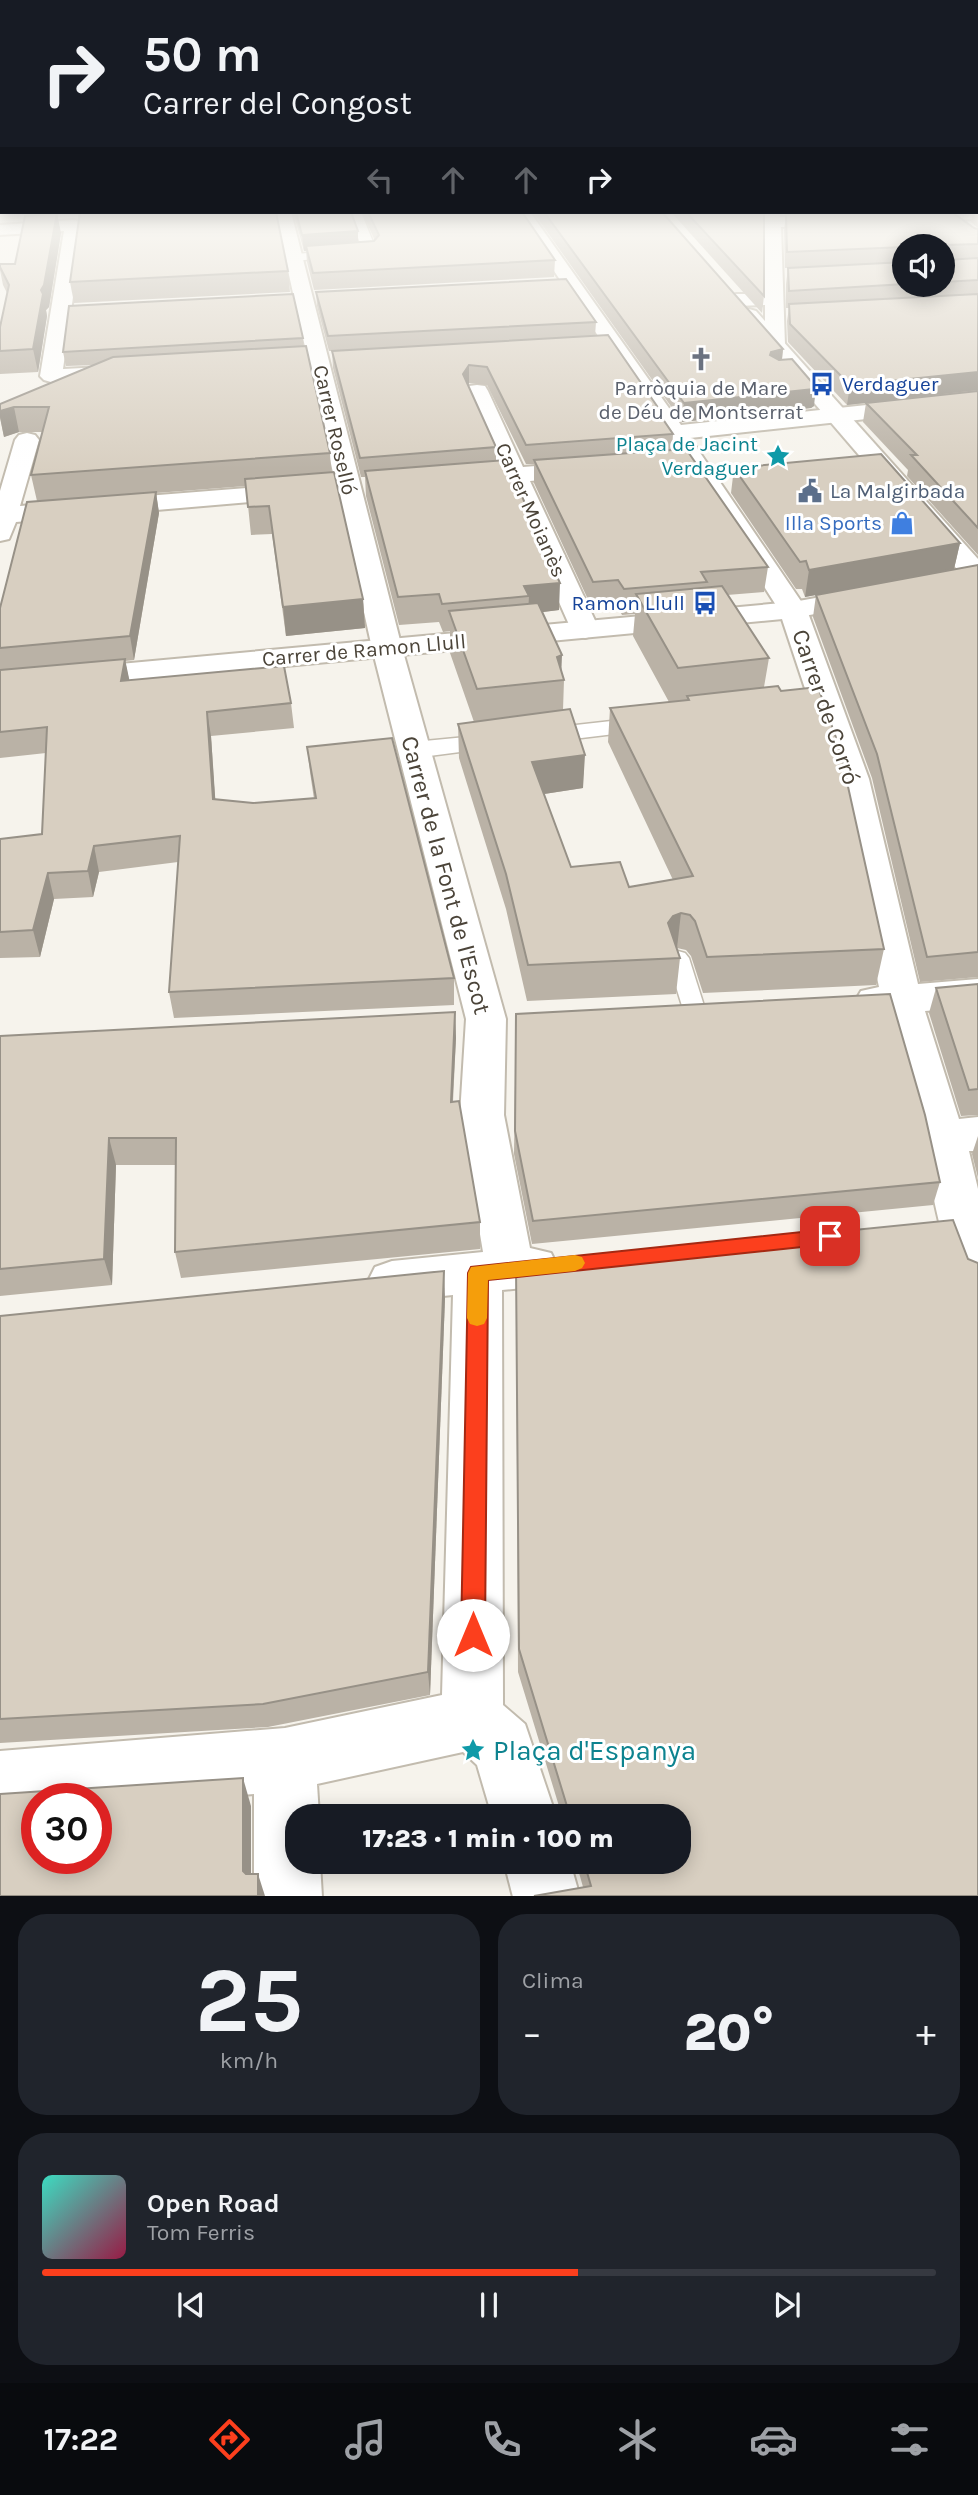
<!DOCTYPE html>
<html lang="es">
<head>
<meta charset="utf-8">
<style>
  body { margin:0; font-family:Karla,sans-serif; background:#20242c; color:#f1f3f6; height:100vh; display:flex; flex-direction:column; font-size:26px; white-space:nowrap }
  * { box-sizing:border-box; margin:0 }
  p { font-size:23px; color:#9ea1a6 }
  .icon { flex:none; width:38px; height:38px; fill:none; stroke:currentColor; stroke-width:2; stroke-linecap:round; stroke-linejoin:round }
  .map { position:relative; height:1896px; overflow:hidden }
  .details { display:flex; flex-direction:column; gap:18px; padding:18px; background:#0d0f14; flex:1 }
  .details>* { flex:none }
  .top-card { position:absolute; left:0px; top:0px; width:978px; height:214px; box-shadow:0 4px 18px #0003; background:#171b24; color:#f1f3f6; overflow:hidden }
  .fabs { position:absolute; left:892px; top:234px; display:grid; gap:14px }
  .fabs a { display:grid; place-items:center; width:63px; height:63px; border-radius:50%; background:#171b24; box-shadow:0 4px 18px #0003; font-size:35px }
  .speed { position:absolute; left:21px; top:1783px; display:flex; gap:14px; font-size:35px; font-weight:700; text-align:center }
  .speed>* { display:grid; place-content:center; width:91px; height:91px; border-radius:50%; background:#171b24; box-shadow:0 4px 18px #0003; line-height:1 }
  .speed .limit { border:10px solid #d22; background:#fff; color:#111 }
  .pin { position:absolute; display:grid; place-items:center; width:60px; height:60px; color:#fff; margin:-30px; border-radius:14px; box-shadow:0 4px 10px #0006 }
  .me { position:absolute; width:77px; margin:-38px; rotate:0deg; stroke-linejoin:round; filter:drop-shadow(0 0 5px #0008) }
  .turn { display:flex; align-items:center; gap:24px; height:147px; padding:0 28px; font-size:32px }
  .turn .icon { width:91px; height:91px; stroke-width:2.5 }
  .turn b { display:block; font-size:49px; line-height:60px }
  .lanes { display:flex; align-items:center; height:66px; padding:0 28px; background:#0003; justify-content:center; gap:35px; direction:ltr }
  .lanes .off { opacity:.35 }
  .big { font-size:52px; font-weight:800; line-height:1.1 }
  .details .widget { flex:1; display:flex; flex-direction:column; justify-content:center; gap:10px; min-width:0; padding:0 24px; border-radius:28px; background:#20242c }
  .details .dial { align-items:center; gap:0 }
  .dial b { font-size:91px; line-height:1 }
  .song { display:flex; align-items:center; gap:21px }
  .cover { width:84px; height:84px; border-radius:10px; background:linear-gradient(135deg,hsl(170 70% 55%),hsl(340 70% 35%)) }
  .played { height:7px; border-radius:4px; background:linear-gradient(90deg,#fc3f1d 60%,#363941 60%) }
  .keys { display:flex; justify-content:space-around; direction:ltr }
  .heat { display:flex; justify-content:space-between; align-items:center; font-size:38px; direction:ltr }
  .details .tiles { flex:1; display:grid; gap:18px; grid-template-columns:1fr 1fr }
  .widget:last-child { grid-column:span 2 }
  .trip { position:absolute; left:285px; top:1804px; width:406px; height:70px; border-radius:28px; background:#171b24; box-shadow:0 4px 18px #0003; font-weight:800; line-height:70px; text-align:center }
  .menu { display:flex; height:112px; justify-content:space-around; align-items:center; background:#090b0e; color:#9ea1a6 }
  .menu .icon { width:49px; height:49px }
  .menu .selected { color:#fc3f1d }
  .menu b { font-size:32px; color:#f1f3f6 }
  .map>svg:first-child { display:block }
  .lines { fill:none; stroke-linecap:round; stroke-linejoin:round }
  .service-casing { stroke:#c2bbae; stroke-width:3 }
  .pedestrian-casing { stroke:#c2bbae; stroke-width:3 }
  .minor-casing { stroke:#c2bbae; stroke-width:4 }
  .tertiary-casing { stroke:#c2bbae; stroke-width:4 }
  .service { fill:#fff; fill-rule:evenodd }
  .pedestrian { fill:#fff; fill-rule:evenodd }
  .minor { fill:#fff; fill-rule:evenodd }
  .tertiary { fill:#fff; fill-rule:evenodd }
  .wall { fill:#bab2a6; fill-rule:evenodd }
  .shaded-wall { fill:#979187 }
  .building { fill:#d8cfc1; stroke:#979187; stroke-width:2; fill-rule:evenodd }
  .route { fill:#fc3f1d; stroke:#a42913; stroke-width:2 }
  .slow { fill:#f59e0b }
  .labels { text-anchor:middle; stroke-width:6; stroke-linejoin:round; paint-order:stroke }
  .far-transit-label { font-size:21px; fill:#164399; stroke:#fff; text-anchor:start }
  .far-worship-label { font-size:21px; fill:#5b616d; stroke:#fff }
  .far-street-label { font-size:21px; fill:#4b4439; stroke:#fff }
  .far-culture-label { font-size:21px; fill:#0d838f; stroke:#fff; text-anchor:end }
  .far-service-label { font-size:21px; fill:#4e5e75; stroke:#fff; text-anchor:start }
  .far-shop-label { font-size:21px; fill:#366cbe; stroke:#fff; text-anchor:end }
  .street-label { font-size:24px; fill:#4b4439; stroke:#fff }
  .near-culture-label { font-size:28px; fill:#0d838f; stroke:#fff; text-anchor:start }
</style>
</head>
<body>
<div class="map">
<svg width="978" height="1897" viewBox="0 0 978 1897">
  <rect width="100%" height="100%" fill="#f6f3ec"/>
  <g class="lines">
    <g class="service-casing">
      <path id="service" d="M678 951 685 953 689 958 705 1009 702 1014 694 1017 686 1014 683 1009 667 958 671 953Z"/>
    </g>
    <g class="pedestrian-casing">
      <g id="pedestrian">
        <path d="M349 212H361L377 252 375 255 290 261V255L295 254 362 249Z"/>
        <path d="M647 717 656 719 659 724 656 729 540 743 531 741 528 736 531 731 540 729Z"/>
        <path d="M497 734 506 736 509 741 506 746 414 758 405 755 401 750 405 745 414 742Z"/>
      </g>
    </g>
    <g class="minor-casing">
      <g id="minor">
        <path d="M976 209 978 219 902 222 894 217 902 212H976Z"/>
        <path d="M275 212H291L402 648 506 1019 504 1115 530 1248 551 1253 558 1267 551 1281 534 1287 502 1290 503 1705 525 1724 556 1816H492L477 1765 463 1752 317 1784 319 1816H298V1862H320L322 1897H254V1794L96 1807V1799H37V1812L0 1815V1751L285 1728 442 1695 453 1295 392 1301 375 1295 368 1281 375 1267 392 1261 483 1252 460 1115 466 1019 372 648Z"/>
        <path d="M514 212H530L681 425 978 393V407L690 438 807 610 869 779 918 984 978 979V1007L925 1011 959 1119 978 1117V1151H969L978 1189V1290L961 1284C938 1239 933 1187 921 1139 911 1097 898 1055 886 1014L875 1015 861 1011 855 1001 861 991 879 987 835 779 779 610 706 495Z"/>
        <path d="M764 212H780V217L835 216 843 221 835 226 781 227 785 345 782 349H768L765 345V305L736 306 727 300 736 294H764Z"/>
        <path d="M73 220 81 221 83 225 63 369 123 366 130 368 134 372 130 376 51 382 44 380 40 376 64 231 0 235V225Z"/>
        <path d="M477 385 485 386 488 391 523 467 587 462 595 464 599 469 595 474 587 476 530 481 599 629 595 635 585 638 575 635 571 629 506 483 459 486 450 484 447 479 450 474 500 469 466 391 469 386Z"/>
        <path d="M27 433 35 435 39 440 20 506 297 484 306 486 309 491 306 496 297 498 16 522 9 539 0 541V491L15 440 19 435Z"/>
        <path d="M504 1862H570L580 1897H513Z"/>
      </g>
    </g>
    <g class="tertiary-casing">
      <g id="tertiary">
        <path d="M749 309 756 311 978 559V584L968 582 742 319 739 315Z"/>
        <path d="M866 589 876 591 880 597 876 603 793 618 0 693V675L793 602Z"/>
      </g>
    </g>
    <use href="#service" class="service"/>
    <use href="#pedestrian" class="pedestrian"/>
    <use href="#minor" class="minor"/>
    <use href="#tertiary" class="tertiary"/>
  </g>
  <g class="wall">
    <path d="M976 207H978V228L971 222 973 212H976Z"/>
    <path d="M293 212H351L358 242 375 241 362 212H522L555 260 554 277 314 290 307 262 306 251H304Z"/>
    <path d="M533 212H662L783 349 782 360 814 406 811 408 682 422Z"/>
    <path d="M671 212H764V296L762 313Z"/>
    <path d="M781 212H952L974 228 978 229V391L847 405 788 342 787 321 789 308H786V284L788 268H785L784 230 786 214H783ZM905 247H943V285H905Z"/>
    <path d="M61 233 49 307 46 310 47 316 38 372 0 374V327L7 293 3 285 0 270V264H15Z"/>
    <path d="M288 271 290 292 74 303 70 282Z"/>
    <path d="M316 292 596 322 595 336 659 409 658 412 673 434 672 450 768 567 764 592 727 595 769 658 764 687 884 949 876 985 703 993 691 956 686 950 677 948 680 958 676 994 527 1001 506 909 459 758 458 724 474 722 450 653V631L443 632 439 622 399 625 366 496 365 477H361L333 368 332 351H329L317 306ZM469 383 487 385 526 464H534V483L592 608 617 605 622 615 635 614 633 636 669 702 610 708 608 742 673 880 629 887 571 867 544 794 583 788 563 710 564 680 542 612 559 610 496 461V447L468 385Z"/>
    <path d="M303 338V346L330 453 331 472 363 599 365 628 286 636 272 534 251 535 246 486 156 493 159 513 134 660 125 661 129 680 291 703 294 728 211 736 215 799 253 803 314 799 310 772 307 747 454 978V1005L174 1018 169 992 178 862 99 872 93 897 54 899 40 957 0 958V839L42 834 46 753 0 758V608L37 501 31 475 42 432H19L4 437 0 418V404L95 365 66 366 63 352Z"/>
    <path d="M978 391V555L907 476 908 470 863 422 866 403Z"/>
    <path d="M734 468 960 543 954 569 978 565V977L920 982 872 778 813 617 816 595 805 597 802 589H796L731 493Z"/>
    <path d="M978 984V1115L961 1116 929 1013 936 988Z"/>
    <path d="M455 1012 456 1038 453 1102 480 1222V1249L181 1278 175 1252 176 1165H116L112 1285 0 1296V1036Z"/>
    <path d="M516 1014 940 1182 933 1205 532 1244 514 1154Z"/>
    <path d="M978 1136V1178L972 1154Z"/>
    <path d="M968 1259 978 1896 583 1887 576 1862H679V1816H562L518 1672 516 1264Z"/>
    <path d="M445 1298 430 1695 268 1727 0 1743V1316Z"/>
  </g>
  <g class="shaded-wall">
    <path d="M57 213 61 233 49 307 46 310 47 316 38 372 33 349 41 290Z"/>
    <path d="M358 231V247L306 246V251H304L302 235Z"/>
    <path d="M783 349 781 367 770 355 771 352Z"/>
    <path d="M469 365V383L464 392 463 374Z"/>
    <path d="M978 372V390L847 405 850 385Z"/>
    <path d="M816 387 814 406 811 408 682 422 684 403Z"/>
    <path d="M14 407 19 432 4 437 0 417V411Z"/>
    <path d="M156 492 159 513 134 660 130 636Z"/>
    <path d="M960 543 954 569 805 597 809 570Z"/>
    <path d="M560 583 559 610 528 614 529 596 524 586Z"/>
    <path d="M363 599 365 628 286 636 283 607Z"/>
    <path d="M562 655 561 680 557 657Z"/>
    <path d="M125 659 130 683 121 681Z"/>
    <path d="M207 712 211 736 217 824 213 799Z"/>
    <path d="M585 755 583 788 531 796 532 762Z"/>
    <path d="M94 846 99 872 93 897 88 871Z"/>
    <path d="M48 873 54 899 40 957 33 930Z"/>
    <path d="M681 913 677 948 669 951 668 923 673 916Z"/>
    <path d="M455 1012 456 1038 451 1129V1102Z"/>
    <path d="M109 1138 116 1165 112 1285 104 1259Z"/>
    <path d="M444 1271 445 1298 430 1695 428 1672Z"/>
    <path d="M243 1778 251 1806V1896L243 1871Z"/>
    <path d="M258 1874 265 1896H258Z"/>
  </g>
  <g class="building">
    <path d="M80 212H276L288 271 70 282Z"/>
    <path d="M296 212H351L358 231 302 235Z"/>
    <path d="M368 212H522L555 260 313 273 306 246 374 241 379 235Z"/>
    <path d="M544 212H662L783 349 771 352 770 355 779 360 792 359 816 387 814 389 684 403Z"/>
    <path d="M686 212H764V296Z"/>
    <path d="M840 212H952L974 228 978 229V244L946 245 944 257 946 260 978 258V280L943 282V247H905L787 252 786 214Z"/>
    <path d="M57 213 44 285 41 290 43 294 33 349 0 351V327L9 285 0 267V264H15L25 216Z"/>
    <path d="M905 262V284L789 291 788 268Z"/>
    <path d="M566 279 596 322 328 336 316 292Z"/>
    <path d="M293 294 303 338 63 352 69 306Z"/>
    <path d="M978 294V372L850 385 790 324 789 304Z"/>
    <path d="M608 335 659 409H656L673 434 526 445 487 367 469 365 463 374 496 447 360 458 332 351Z"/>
    <path d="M306 346 330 453 31 475 49 407H14L0 411V404L113 357Z"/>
    <path d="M978 391V528L911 455H917L866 403Z"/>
    <path d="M686 449 768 567 701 572 707 582 624 589 618 580 593 582 534 460Z"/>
    <path d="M881 454 960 543 809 570 806 561 800 562 734 468Z"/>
    <path d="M506 460 560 583 524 586 529 596 442 604 439 594 398 597 365 471Z"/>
    <path d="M334 472 363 599 283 607 269 506 248 507 245 479Z"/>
    <path d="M156 492 130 636 0 648V608L27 502Z"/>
    <path d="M978 565V952L927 957 877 754 816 595Z"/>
    <path d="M722 586 769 658 678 668 636 594Z"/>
    <path d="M538 603 562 655 557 657 564 680 477 689 449 611Z"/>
    <path d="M125 659 121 681 284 666 291 703 207 712 213 799 253 803 316 798 307 747 392 738 454 978 169 992 180 836 94 846 88 871 48 873 33 930 0 932V839L42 834 47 727 0 732V670Z"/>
    <path d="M778 686 781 691 818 687 839 746 884 949 707 957 695 921 690 915 681 913 673 916 668 923 680 958 528 965 506 874 458 724 570 709 585 755 532 762 571 867 620 862 629 887 693 876 610 708 689 700 687 696Z"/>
    <path d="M978 984V1089L969 1090 936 988Z"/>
    <path d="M890 994 925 1115 940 1182 533 1221 515 1131 516 1014Z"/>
    <path d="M455 1012 451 1102 459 1101 480 1222 175 1252 176 1138H109L104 1259 0 1269V1036Z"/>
    <path d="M953 1220 968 1259 978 1263V1896H534L591 1886 584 1862H679V1816H570L519 1649 516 1264Z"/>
    <path d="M444 1271 428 1672 263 1704 0 1719V1316Z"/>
    <path d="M243 1778V1871L246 1874H258V1896H0V1794ZM37 1799H96V1858H37Z"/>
  </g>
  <linearGradient id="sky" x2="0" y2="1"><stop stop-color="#8fc1ec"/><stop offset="0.44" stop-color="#fbfaf6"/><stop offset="1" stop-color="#fbfaf6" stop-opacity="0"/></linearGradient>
  <rect width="978" height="472" fill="url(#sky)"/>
  <path class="route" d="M830 1229 837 1231 840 1236 837 1242 830 1244 488 1280 485 1635 482 1644 473 1647 465 1644 461 1635 468 1273 471 1267Z"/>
  <path class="slow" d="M575 1255 582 1257 585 1263 582 1268 575 1271 488 1280 487 1318 484 1324 477 1326 470 1324 467 1318 468 1273 471 1267Z"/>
  <defs>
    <g id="church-bare" transform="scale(1.89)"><path d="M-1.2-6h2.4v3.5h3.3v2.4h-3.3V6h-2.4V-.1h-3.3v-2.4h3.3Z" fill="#6b7280" stroke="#fff" stroke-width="2.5" paint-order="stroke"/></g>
    <g id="bus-bare" transform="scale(1.89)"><path d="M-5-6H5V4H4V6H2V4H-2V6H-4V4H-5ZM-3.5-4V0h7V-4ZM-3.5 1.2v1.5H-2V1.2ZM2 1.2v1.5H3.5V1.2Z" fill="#1a4fb4" stroke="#fff" stroke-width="2.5" paint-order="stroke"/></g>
    <g id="sight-bare" transform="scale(1.89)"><path d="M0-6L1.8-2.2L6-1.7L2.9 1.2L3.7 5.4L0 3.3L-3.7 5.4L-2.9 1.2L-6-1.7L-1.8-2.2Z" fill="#0f9aa8" stroke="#fff" stroke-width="2.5" paint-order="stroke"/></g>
    <g id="civic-bare" transform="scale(1.89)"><path d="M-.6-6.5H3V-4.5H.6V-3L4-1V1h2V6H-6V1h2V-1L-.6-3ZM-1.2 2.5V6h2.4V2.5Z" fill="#5c6f8a" stroke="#fff" stroke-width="2.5" paint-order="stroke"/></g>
    <g id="shop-bare" transform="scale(1.89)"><path d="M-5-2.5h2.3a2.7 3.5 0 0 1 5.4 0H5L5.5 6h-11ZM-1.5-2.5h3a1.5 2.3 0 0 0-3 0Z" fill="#3f7fe0" stroke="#fff" stroke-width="2.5" paint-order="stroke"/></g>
  </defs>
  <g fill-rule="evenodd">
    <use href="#church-bare" x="701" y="359"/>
    <use href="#bus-bare" x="822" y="384"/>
    <use href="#sight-bare" x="778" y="456"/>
    <use href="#civic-bare" x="810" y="491"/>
    <use href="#shop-bare" x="902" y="523"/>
    <use href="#bus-bare" x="705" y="603"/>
    <use href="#sight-bare" x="473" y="1750"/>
  </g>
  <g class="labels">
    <g class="far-transit-label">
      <text x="842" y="391">Verdaguer</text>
      <text x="685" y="610" text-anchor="end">Ramon Llull</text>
    </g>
    <g class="far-worship-label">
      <text x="701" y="395">Parròquia de Mare<tspan x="701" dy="24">de Déu de Montserrat</tspan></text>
    </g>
    <g class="far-street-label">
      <text transform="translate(335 430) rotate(77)" y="7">Carrer Roselló</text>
      <text transform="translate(531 510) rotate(66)" y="7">Carrer Moianès</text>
      <text transform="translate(364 650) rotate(-5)" y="7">Carrer de Ramon Llull</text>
    </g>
    <g class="far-culture-label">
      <text x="758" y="451">Plaça de Jacint<tspan x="758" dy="24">Verdaguer</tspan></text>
    </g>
    <g class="far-service-label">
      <text x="830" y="498">La Malgirbada</text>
    </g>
    <g class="far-shop-label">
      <text x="882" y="530">Illa Sports</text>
    </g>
    <g class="street-label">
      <text transform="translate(826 707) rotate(71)" y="8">Carrer de Corró</text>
      <text transform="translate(446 875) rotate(75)" y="8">Carrer de la Font de l'Escot</text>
    </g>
    <g class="near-culture-label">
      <text x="493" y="1760">Plaça d'Espanya</text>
    </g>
  </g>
</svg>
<div class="fabs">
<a><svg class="icon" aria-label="sound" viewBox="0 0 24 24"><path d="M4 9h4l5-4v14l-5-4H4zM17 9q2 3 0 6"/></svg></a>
</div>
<div class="speed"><div class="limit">30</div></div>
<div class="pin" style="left:830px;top:1236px;background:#d93025"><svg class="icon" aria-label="arrive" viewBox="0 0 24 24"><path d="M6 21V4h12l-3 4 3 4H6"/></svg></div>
<svg class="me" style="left:473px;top:1635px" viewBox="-20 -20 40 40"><circle r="19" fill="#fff"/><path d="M0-13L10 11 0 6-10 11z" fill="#fc3f1d"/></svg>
<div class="trip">17:23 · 1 min · 100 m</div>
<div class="top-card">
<div class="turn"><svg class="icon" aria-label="right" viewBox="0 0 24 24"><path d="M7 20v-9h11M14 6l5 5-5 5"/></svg><div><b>50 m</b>Carrer del Congost</div></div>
<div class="lanes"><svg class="icon off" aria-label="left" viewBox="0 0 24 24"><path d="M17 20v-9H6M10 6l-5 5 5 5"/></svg><svg class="icon off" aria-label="ahead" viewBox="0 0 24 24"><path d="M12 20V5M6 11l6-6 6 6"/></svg><svg class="icon off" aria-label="ahead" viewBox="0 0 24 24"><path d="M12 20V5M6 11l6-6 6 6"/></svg><svg class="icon" aria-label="right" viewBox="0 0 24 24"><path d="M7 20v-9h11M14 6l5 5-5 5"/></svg></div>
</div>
</div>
<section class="details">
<div class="tiles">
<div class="widget dial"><b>25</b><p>km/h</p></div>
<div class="widget"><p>Clima</p>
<div class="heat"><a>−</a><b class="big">20°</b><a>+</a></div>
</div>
<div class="widget">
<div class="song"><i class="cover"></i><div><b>Open Road</b><p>Tom Ferris</p></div></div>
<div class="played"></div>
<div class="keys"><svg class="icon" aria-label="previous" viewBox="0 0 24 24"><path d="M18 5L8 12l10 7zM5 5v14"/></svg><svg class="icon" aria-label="pause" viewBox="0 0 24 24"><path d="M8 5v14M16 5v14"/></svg><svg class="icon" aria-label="next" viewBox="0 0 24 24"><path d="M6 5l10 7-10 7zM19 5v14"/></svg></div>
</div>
</div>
</section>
<nav class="menu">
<b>17:22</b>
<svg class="icon selected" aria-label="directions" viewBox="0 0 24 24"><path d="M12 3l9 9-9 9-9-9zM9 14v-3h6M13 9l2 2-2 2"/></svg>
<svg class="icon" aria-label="music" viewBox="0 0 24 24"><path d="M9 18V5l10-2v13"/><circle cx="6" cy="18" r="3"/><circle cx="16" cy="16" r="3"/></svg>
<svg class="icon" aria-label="phone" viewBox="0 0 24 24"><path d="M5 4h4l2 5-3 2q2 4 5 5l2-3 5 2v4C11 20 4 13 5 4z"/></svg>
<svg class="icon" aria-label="climate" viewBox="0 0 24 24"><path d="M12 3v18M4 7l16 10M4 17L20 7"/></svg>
<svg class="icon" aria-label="car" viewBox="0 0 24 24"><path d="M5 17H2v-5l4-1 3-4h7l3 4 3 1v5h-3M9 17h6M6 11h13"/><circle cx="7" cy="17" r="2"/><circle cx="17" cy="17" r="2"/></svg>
<svg class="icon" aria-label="filters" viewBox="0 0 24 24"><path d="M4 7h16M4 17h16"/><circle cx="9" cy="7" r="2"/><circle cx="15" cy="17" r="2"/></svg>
</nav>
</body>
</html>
